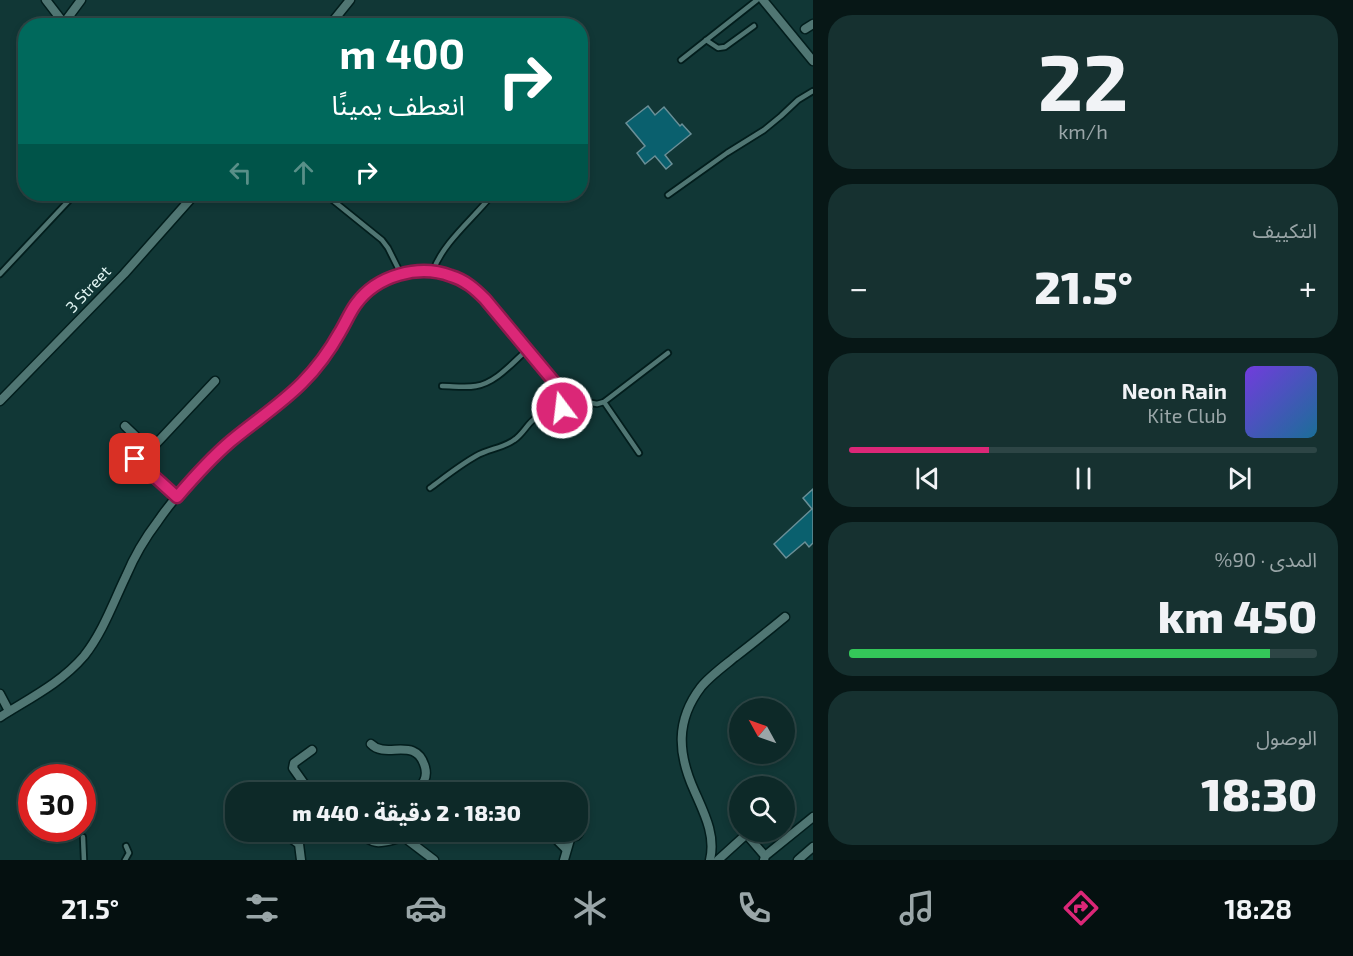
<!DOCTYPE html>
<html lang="ar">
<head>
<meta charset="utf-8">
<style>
  body { margin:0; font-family:"Exo 2","Noto Sans Arabic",sans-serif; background:#163130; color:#f1f3f6; direction:rtl; height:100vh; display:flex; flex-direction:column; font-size:22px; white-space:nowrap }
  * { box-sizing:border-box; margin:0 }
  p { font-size:20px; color:#9aa6a8 }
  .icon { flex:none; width:33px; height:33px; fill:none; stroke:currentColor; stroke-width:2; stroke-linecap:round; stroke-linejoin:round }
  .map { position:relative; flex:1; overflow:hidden; direction:ltr }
  .side { display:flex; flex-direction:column; gap:15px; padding:15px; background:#071716; width:540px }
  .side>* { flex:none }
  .hud { position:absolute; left:18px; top:18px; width:570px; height:183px; border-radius:24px; box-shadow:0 3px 9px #0003,0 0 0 2px #2d4545; direction:rtl; background:#00695c; color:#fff; overflow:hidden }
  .needle { width:39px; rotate:310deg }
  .tools { position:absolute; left:729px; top:698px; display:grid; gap:12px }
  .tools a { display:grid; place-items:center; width:66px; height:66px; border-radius:50%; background:#0d2928; box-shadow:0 3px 9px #0003,0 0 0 2px #2d4545; font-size:30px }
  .speed { position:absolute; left:18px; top:764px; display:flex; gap:12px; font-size:30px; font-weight:700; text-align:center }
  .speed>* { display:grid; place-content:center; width:78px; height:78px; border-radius:50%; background:#0d2928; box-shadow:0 3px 9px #0003,0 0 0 2px #2d4545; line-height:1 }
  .speed .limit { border:9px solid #d22; background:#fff; color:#111 }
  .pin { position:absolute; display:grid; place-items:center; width:51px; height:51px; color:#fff; margin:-26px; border-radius:12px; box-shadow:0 3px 9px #0006 }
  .me { position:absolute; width:66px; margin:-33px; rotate:345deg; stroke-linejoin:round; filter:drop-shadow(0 0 4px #0008) }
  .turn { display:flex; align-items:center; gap:21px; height:126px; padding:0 24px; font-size:27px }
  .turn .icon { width:78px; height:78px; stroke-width:2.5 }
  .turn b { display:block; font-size:42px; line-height:51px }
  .lanes { display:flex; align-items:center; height:57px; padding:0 24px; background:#0003; justify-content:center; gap:30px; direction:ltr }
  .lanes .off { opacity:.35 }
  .big { font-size:45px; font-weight:800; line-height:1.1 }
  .side .card { flex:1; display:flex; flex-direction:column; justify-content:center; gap:9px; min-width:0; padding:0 21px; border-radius:24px; background:#163130 }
  .side .dial { align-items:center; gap:0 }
  .dial b { font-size:78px; line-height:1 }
  .song { display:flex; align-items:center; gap:18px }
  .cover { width:72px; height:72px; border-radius:9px; background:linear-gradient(135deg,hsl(260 70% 55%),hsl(200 70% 35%)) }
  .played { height:6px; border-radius:3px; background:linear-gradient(90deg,#db2777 30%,#2d4545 30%) }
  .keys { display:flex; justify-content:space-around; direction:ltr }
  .heat { display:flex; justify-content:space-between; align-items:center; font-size:33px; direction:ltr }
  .charge { height:9px; border-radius:4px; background:linear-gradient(90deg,#34c759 90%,#2d4545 0) }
  .trip { position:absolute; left:225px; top:782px; width:363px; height:60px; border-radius:24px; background:#0d2928; box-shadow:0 3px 9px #0003,0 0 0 2px #2d4545; font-weight:800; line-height:60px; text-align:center; direction:rtl }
  .menu { display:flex; height:96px; justify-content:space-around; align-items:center; background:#051010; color:#9aa6a8 }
  .menu .icon { width:42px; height:42px }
  .menu .active { color:#db2777 }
  .menu b { font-size:27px; color:#f1f3f6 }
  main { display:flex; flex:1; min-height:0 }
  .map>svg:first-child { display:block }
  .building { fill:#0a606e; stroke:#6a8f97; stroke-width:1.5 }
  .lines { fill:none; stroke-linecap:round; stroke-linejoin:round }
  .service-casing { stroke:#021d1c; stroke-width:8 }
  .minor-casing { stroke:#021d1c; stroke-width:11 }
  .service { stroke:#507673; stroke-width:4.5 }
  .minor { stroke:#507673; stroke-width:8 }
  .route-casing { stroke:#8e194d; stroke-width:15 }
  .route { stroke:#db2777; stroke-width:10 }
  .labels { text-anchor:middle; stroke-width:6; stroke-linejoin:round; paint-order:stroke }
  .street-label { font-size:16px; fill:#e1f5f3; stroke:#113736 }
</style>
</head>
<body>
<main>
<section class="side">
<div class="card dial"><b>22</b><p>km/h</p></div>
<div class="card"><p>التكييف</p>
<div class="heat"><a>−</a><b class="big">21.5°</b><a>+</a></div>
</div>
<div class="card">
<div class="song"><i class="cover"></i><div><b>Neon Rain</b><p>Kite Club</p></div></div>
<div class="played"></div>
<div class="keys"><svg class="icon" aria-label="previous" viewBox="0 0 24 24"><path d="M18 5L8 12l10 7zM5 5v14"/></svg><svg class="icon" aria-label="pause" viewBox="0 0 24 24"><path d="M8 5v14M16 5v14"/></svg><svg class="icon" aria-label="next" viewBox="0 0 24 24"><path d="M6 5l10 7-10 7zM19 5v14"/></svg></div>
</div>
<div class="card"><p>المدى · 90%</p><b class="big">450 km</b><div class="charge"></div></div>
<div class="card"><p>الوصول</p><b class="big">18:30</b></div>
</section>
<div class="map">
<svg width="813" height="860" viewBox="0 0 813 860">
  <rect width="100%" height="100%" fill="#113736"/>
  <g class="building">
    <path d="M648 106 655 115 664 107 680 126 682 124 691 134 665 155 672 164 666 169 655 156 645 164 637 153 645 146 626 123Z"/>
    <path d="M813 489V543L809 547 805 542 786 558 774 544 812 509 803 498Z"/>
  </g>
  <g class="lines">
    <g class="service-casing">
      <g id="service">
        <path d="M706 40 718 48 725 47 754 26"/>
        <path d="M681 60 757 0"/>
        <path d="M325 194 382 240 388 248 401 274"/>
        <path d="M668 195 727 153 764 130 781 116 798 100 813 91"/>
        <path d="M433 271C442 245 469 222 487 201"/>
        <path d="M0 274 75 194"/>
        <path d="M442 386C453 386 465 388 476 386 496 383 513 362 527 350"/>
        <path d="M581 401 597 404 604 402 668 353"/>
        <path d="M604 402 639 453"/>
        <path d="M430 488C445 477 460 465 476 456 488 449 503 448 514 440 522 435 526 426 533 420 541 412 551 408 561 405"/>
        <path d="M83 837 84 860"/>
        <path d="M125 860 129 853 126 846"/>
      </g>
    </g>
    <g class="minor-casing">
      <g id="minor">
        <path d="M46 0 66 26"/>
        <path d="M763 0 813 61"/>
        <path d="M64 23 81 0"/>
        <path d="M329 26 350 0"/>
        <path d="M805 29 813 24"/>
        <circle cx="571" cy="404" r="10"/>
        <path d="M0 401 124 274 195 194"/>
        <path d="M125 426 147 447 154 446 215 381"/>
        <path d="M138 438 132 451 135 459 177 497"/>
        <path d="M0 694 9 711"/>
        <path d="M0 717C30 698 61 683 84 656 103 632 113 603 126 576 134 557 145 538 158 521 178 492 204 464 231 441 255 421 282 404 304 380 317 366 329 350 339 333 345 323 350 311 357 302 379 275 420 264 452 276 465 280 475 290 485 299L565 395"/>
        <path d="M371 744C386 760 416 735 425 767 428 778 423 784 415 792"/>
        <path d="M310 792 293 768 294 763 312 750"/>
        <path d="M578 815 580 808"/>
        <path d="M281 831 299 844 301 860"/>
        <path d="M356 831C378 847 378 843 404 837V831"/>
        <path d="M396 831 434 860"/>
        <path d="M557 831 558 841 566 849"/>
        <path d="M567 831 571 836H576C580 833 581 829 578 825"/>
        <path d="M747 835 765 856"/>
        <path d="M564 860 571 836"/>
        <path d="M710 860C716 835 704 813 694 790 678 754 675 721 701 687 710 676 724 666 735 657 752 644 768 631 785 617"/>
        <path d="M718 860 750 831"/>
        <path d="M764 860 765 856 813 817"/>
        <path d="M798 860 813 847"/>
      </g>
    </g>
    <use href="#service" class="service"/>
    <use href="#minor" class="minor"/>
  </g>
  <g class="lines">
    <g class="route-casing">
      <path id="route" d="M135 459 177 497C194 477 211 458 231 441 255 421 280 405 302 383 317 368 330 350 340 332 346 322 350 312 356 304 377 275 419 264 451 276 465 280 475 289 485 299L565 395 561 401 562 408"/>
    </g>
    <use href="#route" class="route"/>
  </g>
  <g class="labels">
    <g class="street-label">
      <text transform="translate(88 289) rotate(-47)" y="6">3 Street</text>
    </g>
  </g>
</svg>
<div class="tools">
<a><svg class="needle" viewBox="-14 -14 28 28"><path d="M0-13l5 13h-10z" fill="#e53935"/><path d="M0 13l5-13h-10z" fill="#9aa6a8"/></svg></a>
<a><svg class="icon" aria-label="search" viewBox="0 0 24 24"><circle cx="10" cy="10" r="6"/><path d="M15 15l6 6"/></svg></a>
</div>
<div class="speed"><div class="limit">30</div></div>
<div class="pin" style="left:135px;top:459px;background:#d93025"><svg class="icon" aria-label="arrive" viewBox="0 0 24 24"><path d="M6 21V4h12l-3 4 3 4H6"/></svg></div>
<svg class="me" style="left:562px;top:408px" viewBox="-20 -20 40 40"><circle r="17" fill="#db2777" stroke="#fff" stroke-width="3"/><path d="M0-11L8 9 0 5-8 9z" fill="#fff"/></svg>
<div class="trip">18:30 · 2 دقيقة · 440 m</div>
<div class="hud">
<div class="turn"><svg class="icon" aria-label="right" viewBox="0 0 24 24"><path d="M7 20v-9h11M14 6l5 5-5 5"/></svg><div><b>400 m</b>انعطف يمينًا</div></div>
<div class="lanes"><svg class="icon off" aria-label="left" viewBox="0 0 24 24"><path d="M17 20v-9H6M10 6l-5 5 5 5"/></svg><svg class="icon off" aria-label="ahead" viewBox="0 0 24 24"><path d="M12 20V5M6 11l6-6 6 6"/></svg><svg class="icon" aria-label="right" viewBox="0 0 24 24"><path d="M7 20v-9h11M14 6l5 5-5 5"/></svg></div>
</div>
</div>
</main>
<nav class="menu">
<b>18:28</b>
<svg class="icon active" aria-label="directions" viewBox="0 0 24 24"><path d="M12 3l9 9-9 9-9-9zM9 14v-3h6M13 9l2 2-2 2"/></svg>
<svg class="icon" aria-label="music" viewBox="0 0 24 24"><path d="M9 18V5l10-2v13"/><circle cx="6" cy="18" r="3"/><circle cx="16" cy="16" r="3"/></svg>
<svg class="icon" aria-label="phone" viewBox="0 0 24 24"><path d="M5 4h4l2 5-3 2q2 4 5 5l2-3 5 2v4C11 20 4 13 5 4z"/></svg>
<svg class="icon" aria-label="climate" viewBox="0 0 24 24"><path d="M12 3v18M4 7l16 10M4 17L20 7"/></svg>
<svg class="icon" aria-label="car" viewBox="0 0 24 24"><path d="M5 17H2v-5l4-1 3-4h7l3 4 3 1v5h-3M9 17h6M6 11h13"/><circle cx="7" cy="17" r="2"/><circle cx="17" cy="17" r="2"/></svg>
<svg class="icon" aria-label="filters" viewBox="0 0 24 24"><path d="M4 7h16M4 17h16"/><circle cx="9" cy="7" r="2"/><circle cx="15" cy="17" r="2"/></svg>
<b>21.5°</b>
</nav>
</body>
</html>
